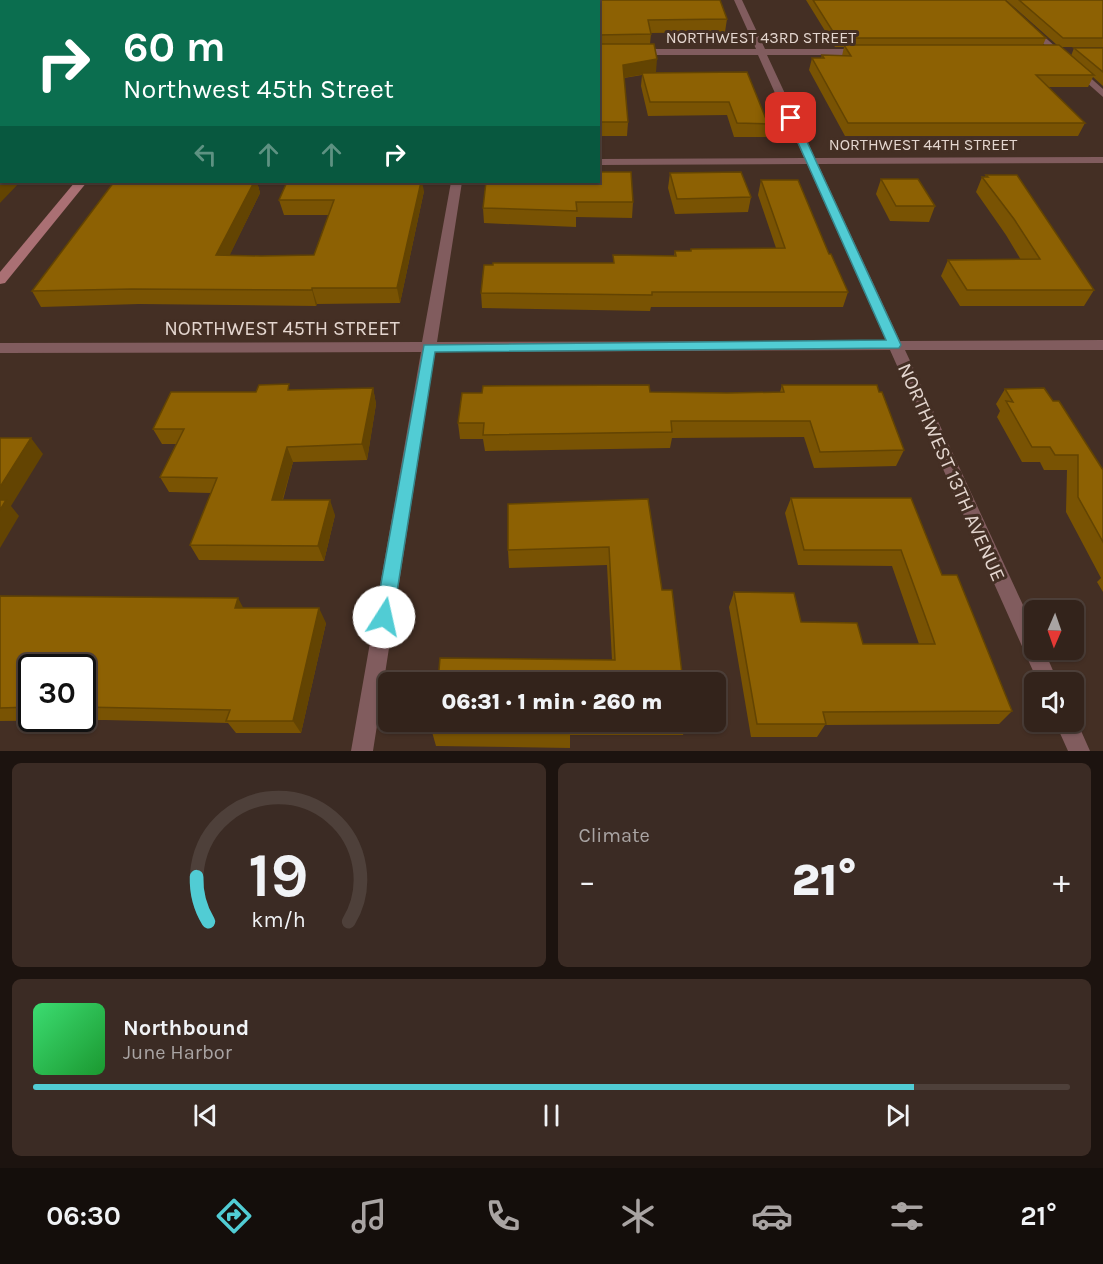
<!DOCTYPE html>
<html lang="en">
<head>
<meta charset="utf-8">
<style>
  body { margin:0; font-family:Karla,sans-serif; background:#3b2b24; color:#f1f3f6; height:100vh; display:flex; flex-direction:column; font-size:22px; white-space:nowrap }
  * { box-sizing:border-box; margin:0 }
  p { font-size:20px; color:#a9a4a3 }
  .icon { flex:none; width:33px; height:33px; fill:none; stroke:currentColor; stroke-width:2; stroke-linecap:round; stroke-linejoin:round }
  .map { position:relative; height:751px; overflow:hidden }
  .sheet { display:flex; flex-direction:column; gap:12px; padding:12px; background:#1c130f; flex:1 }
  .sheet>* { flex:none }
  .banner { position:absolute; left:0px; top:0px; width:600px; height:183px; box-shadow:0 2px 4px #0004,0 0 0 2px #4e403a; background:#0b6e4f; color:#fff; overflow:hidden }
  .needle { width:39px; rotate:182deg }
  .controls { position:absolute; left:1024px; top:600px; display:grid; gap:12px }
  .controls a { display:grid; place-items:center; width:60px; height:60px; border-radius:9px; background:#33231b; box-shadow:0 2px 4px #0004,0 0 0 2px #4e403a; font-size:30px }
  .speed { position:absolute; left:18px; top:654px; display:flex; gap:12px; font-size:30px; font-weight:700; text-align:center }
  .speed>* { display:grid; place-content:center; width:78px; height:78px; border-radius:50%; background:#33231b; box-shadow:0 2px 4px #0004,0 0 0 2px #4e403a; line-height:1 }
  .speed .limit { border:3px solid #111; border-radius:9px; background:#fff; color:#111 }
  .pin { position:absolute; display:grid; place-items:center; width:51px; height:51px; color:#fff; margin:-26px; border-radius:12px; box-shadow:0 3px 9px #0006 }
  .me { position:absolute; width:66px; margin:-33px; rotate:10deg; stroke-linejoin:round; filter:drop-shadow(0 0 4px #0008) }
  .turn { display:flex; align-items:center; gap:21px; height:126px; padding:0 24px; font-size:27px }
  .turn .icon { width:78px; height:78px; stroke-width:2.5 }
  .turn b { display:block; font-size:42px; line-height:51px }
  .lanes { display:flex; align-items:center; height:57px; padding:0 24px; background:#0003; justify-content:center; gap:30px; direction:ltr }
  .lanes .off { opacity:.35 }
  .big { font-size:45px; font-weight:800; line-height:1.1 }
  .sheet .widget { flex:1; display:flex; flex-direction:column; justify-content:center; gap:9px; min-width:0; padding:0 21px; border-radius:9px; background:#3b2b24 }
  .sheet .dial { align-items:center; gap:0 }
  .dial svg { height:156px; overflow:visible; fill:none; stroke:#4e403a; stroke-width:7; stroke-linecap:round; text-anchor:middle }
  .dial text { fill:#f1f3f6; stroke:none }
  .song { display:flex; align-items:center; gap:18px }
  .cover { width:72px; height:72px; border-radius:9px; background:linear-gradient(135deg,hsl(140 70% 55%),hsl(130 70% 35%)) }
  .played { height:6px; border-radius:3px; background:linear-gradient(90deg,#51ccd4 85%,#4e403a 85%) }
  .keys { display:flex; justify-content:space-around; direction:ltr }
  .heat { display:flex; justify-content:space-between; align-items:center; font-size:33px; direction:ltr }
  .sheet .tiles { flex:1; display:grid; gap:12px; grid-template-columns:1fr 1fr }
  .widget:last-child { grid-column:span 2 }
  .trip { position:absolute; left:378px; top:672px; width:348px; height:60px; border-radius:9px; background:#33231b; box-shadow:0 2px 4px #0004,0 0 0 2px #4e403a; font-weight:800; line-height:60px; text-align:center }
  .menu { display:flex; height:96px; justify-content:space-around; align-items:center; background:#140e0b; color:#a9a4a3 }
  .menu .icon { width:42px; height:42px }
  .menu .current { color:#51ccd4 }
  .menu b { font-size:27px; color:#f1f3f6 }
  .map>svg:first-child { display:block }
  .lines { fill:none; stroke-linecap:round; stroke-linejoin:round }
  .minor { fill:#815c5e; fill-rule:evenodd }
  .secondary { fill:#aa7074; fill-rule:evenodd }
  .wall { fill:#795303; fill-rule:evenodd }
  .shaded-wall { fill:#634402 }
  .building { fill:#8d6103; stroke:#634402; stroke-width:1.5 }
  .route { fill:#51ccd4; stroke:#35858a; stroke-width:1.5 }
  .labels { text-anchor:middle; stroke-width:6; stroke-linejoin:round; paint-order:stroke }
  .far-street-label { font-size:16px; fill:#e4d6cf; stroke:#442f24 }
  .street-label { font-size:20px; fill:#e4d6cf; stroke:#442f24 }
</style>
</head>
<body>
<div class="map">
<svg width="1103" height="751" viewBox="0 0 1103 751">
  <rect width="100%" height="100%" fill="#442f24"/>
  <g class="lines">
    <g class="minor">
      <path d="M111 0H119L109 2Z"/>
      <path d="M734 0H742L765 49H862L866 52 862 55H767L815 158 1103 157V163L818 164 900 341 1103 340V350H905L1035 631V650H1044L1058 682H1038L890 350 435 352 373 751H351L421 352 0 353V343L422 342 451 182H462L437 342 886 341 807 164 598 165V159L804 158 758 55H598V49H756Z"/>
      <path d="M994 0H1003L1103 89V97Z"/>
      <path d="M2 101V108H0V102Z"/>
      <path d="M1074 715 1090 751H1068L1055 722H1074Z"/>
    </g>
    <g class="secondary">
      <path d="M224 0H232L223 2Z"/>
      <path d="M75 182H87L5 283 0 284V272Z"/>
    </g>
  </g>
  <g class="wall">
    <path d="M806 0H1005L1046 38 1043 45H1057L1006 0H1103V47H1060L1071 56 1074 48H1103V86L1093 77 1088 87H1048L1085 123 1078 136H845L809 70 812 58H821L822 55 842 56 844 47H835Z"/>
    <path d="M598 2 727 19 725 32 651 33 650 44 656 72 651 73 747 72 768 124 766 137H734L727 115 648 116 641 86 642 75 624 78 628 122 627 136H598Z"/>
    <path d="M670 173 751 197 748 212 675 214 668 188Z"/>
    <path d="M986 175 1094 290 1084 306H960L941 276 948 260H1021L1006 235 976 192 982 177H985Z"/>
    <path d="M881 179 935 206 929 222 890 221 876 194Z"/>
    <path d="M761 180 829 254 848 292 843 307H651L650 311 482 308 481 293 613 263V255L674 256 675 251H690L691 249 776 248 758 195Z"/>
    <path d="M114 182H257L260 193 229 256H261L314 255 329 215H284L279 200 424 191 400 303 317 304 316 306 139 304 41 307 32 291Z"/>
    <path d="M486 182 633 202 632 218 576 217V227L484 223 483 208Z"/>
    <path d="M782 385 904 450 896 466 814 468 804 437 672 438 670 448 485 451 483 439H460L458 423 650 392 727 393 780 392Z"/>
    <path d="M373 388 376 404 367 460 293 462 283 500 335 515 324 561 199 560 190 545 211 493 169 492 160 477 176 444H162L153 429 256 392 291 390Z"/>
    <path d="M1005 389 1053 401 1103 470V592L1097 582 1101 578 1066 512 1067 470H1044L1040 462H1022L997 417 1000 411 996 404Z"/>
    <path d="M791 498H911L942 575 1012 711 999 724 825 725 817 737H751L729 607 734 592 801 622 863 644H919L892 566 798 565 785 513Z"/>
    <path d="M648 499 662 590 683 682 612 660 607 565 509 568 508 550Z"/>
    <path d="M0 596 243 608 326 623 301 733H236L228 723 105 720 0 721ZM32 668H82V718H32Z"/>
    <path d="M433 722H687L683 735H570V748L436 746 432 732Z"/>
  </g>
  <g class="shaded-wall">
    <path d="M55 0H73L71 2H53Z"/>
    <path d="M172 0H188L186 2H171Z"/>
    <path d="M2 44V61L0 62V45Z"/>
    <path d="M657 59 656 72 623 78V65Z"/>
    <path d="M2 176V182H20L0 203V178Z"/>
    <path d="M254 182H257L260 193 222 271 216 255Z"/>
    <path d="M421 182H422L424 191 400 303 397 288Z"/>
    <path d="M312 288 317 304 316 306 312 290Z"/>
    <path d="M373 388 376 404 367 460 362 444Z"/>
    <path d="M31 438 43 454 11 506 19 516 0 548V487Z"/>
    <path d="M287 447 293 462 278 515 272 500Z"/>
    <path d="M330 500 335 515 324 561 318 546Z"/>
    <path d="M238 598 246 613 235 608Z"/>
    <path d="M319 608 326 623 301 733 293 721Z"/>
  </g>
  <g class="building">
    <path d="M0 0H55L53 2H2V44L0 45Z"/>
    <path d="M136 0H172L171 2H134Z"/>
    <path d="M256 0H720L727 19 648 20 651 34 598 35V2H254Z"/>
    <path d="M813 0H1005L1046 38H837Z"/>
    <path d="M1019 0H1103V38H1063Z"/>
    <path d="M598 44H654L657 59 623 65 628 122H598Z"/>
    <path d="M844 45H1059L1094 75H1036L1085 123H848L812 58H824L822 55 851 56Z"/>
    <path d="M1074 48H1103V72Z"/>
    <path d="M747 72 768 124 737 123 729 102H650L642 73Z"/>
    <path d="M2 127V176L0 178V128Z"/>
    <path d="M598 172H631L633 202H576L577 211 483 208 486 182H598Z"/>
    <path d="M741 172 751 197 677 199 670 173Z"/>
    <path d="M986 175H1017L1094 290H967L948 260 1040 259 1014 219 982 177H988Z"/>
    <path d="M881 179H918L935 206H896Z"/>
    <path d="M761 180H798L829 254H831L848 292H652V295L481 293 484 265H493V263H614L613 255 676 256 675 251H691V249L785 248Z"/>
    <path d="M114 182H254L216 255 261 256 314 255 334 200H279L287 182H421L397 288H312V290L132 289 32 291Z"/>
    <path d="M289 384 288 390 373 388 362 444 287 447 272 500H330L318 546 190 545 217 478 160 477 184 429H153L171 392H256L259 385Z"/>
    <path d="M649 385 650 392 727 393 784 392 782 385H877L879 392H882L904 450 820 452 810 421H671L672 432 483 435 484 423H458L462 393H482L483 386Z"/>
    <path d="M1044 388 1053 401H1059L1103 470V542L1078 497V455H1055L1050 447H1032L1006 401 1013 402 1005 389Z"/>
    <path d="M0 438H31L0 487Z"/>
    <path d="M791 498H911L942 575H957L1012 711 823 712 826 724H757L734 592 794 593 801 622 857 623 863 644H935L901 550H804Z"/>
    <path d="M648 499 662 590H672L683 682H438L440 658 615 660 609 547 508 550V504Z"/>
    <path d="M0 500H6L0 510Z"/>
    <path d="M0 596 238 598 235 608H319L293 721H226L230 710 82 707V668H32V707L0 708Z"/>
    <path d="M433 722H570V733L432 732Z"/>
  </g>
  <path class="route" d="M791 115 796 118 901 345 899 348 435 352 393 617 391 623 384 625 378 623 375 617 424 345 886 340 787 118Z"/>
  <g class="labels">
    <g class="far-street-label">
      <text x="761" y="43">NORTHWEST 43RD STREET</text>
      <text x="923" y="150">NORTHWEST 44TH STREET</text>
    </g>
    <g class="street-label">
      <text x="282" y="335">NORTHWEST 45TH STREET</text>
      <text transform="translate(952 472) rotate(66)" y="7">NORTHWEST 13TH AVENUE</text>
    </g>
  </g>
</svg>
<div class="controls">
<a><svg class="needle" viewBox="-14 -14 28 28"><path d="M0-13l5 13h-10z" fill="#e53935"/><path d="M0 13l5-13h-10z" fill="#a9a4a3"/></svg></a>
<a><svg class="icon" aria-label="sound" viewBox="0 0 24 24"><path d="M4 9h4l5-4v14l-5-4H4zM17 9q2 3 0 6"/></svg></a>
</div>
<div class="speed"><div class="limit">30</div></div>
<div class="pin" style="left:791px;top:118px;background:#d93025"><svg class="icon" aria-label="arrive" viewBox="0 0 24 24"><path d="M6 21V4h12l-3 4 3 4H6"/></svg></div>
<svg class="me" style="left:384px;top:617px" viewBox="-20 -20 40 40"><circle r="19" fill="#fff"/><path d="M0-13L10 11 0 6-10 11z" fill="#51ccd4"/></svg>
<div class="trip">06:31 · 1 min · 260 m</div>
<div class="banner">
<div class="turn"><svg class="icon" aria-label="right" viewBox="0 0 24 24"><path d="M7 20v-9h11M14 6l5 5-5 5"/></svg><div><b>60 m</b>Northwest 45th Street</div></div>
<div class="lanes"><svg class="icon off" aria-label="left" viewBox="0 0 24 24"><path d="M17 20v-9H6M10 6l-5 5 5 5"/></svg><svg class="icon off" aria-label="ahead" viewBox="0 0 24 24"><path d="M12 20V5M6 11l6-6 6 6"/></svg><svg class="icon off" aria-label="ahead" viewBox="0 0 24 24"><path d="M12 20V5M6 11l6-6 6 6"/></svg><svg class="icon" aria-label="right" viewBox="0 0 24 24"><path d="M7 20v-9h11M14 6l5 5-5 5"/></svg></div>
</div>
</div>
<section class="sheet">
<div class="tiles">
<div class="widget dial"><svg viewBox="0 0 100 80">
<path d="M14 69A42 42 0 1 1 86 69"/>
<path d="M14 69A42 42 0 0 1 8 46" stroke="#51ccd4"/>
<text x="50" y="56" font-size="32" font-weight="700">19</text>
<text x="50" y="72" font-size="11">km/h</text>
</svg></div>
<div class="widget"><p>Climate</p>
<div class="heat"><a>−</a><b class="big">21°</b><a>+</a></div>
</div>
<div class="widget">
<div class="song"><i class="cover"></i><div><b>Northbound</b><p>June Harbor</p></div></div>
<div class="played"></div>
<div class="keys"><svg class="icon" aria-label="previous" viewBox="0 0 24 24"><path d="M18 5L8 12l10 7zM5 5v14"/></svg><svg class="icon" aria-label="pause" viewBox="0 0 24 24"><path d="M8 5v14M16 5v14"/></svg><svg class="icon" aria-label="next" viewBox="0 0 24 24"><path d="M6 5l10 7-10 7zM19 5v14"/></svg></div>
</div>
</div>
</section>
<nav class="menu">
<b>06:30</b>
<svg class="icon current" aria-label="directions" viewBox="0 0 24 24"><path d="M12 3l9 9-9 9-9-9zM9 14v-3h6M13 9l2 2-2 2"/></svg>
<svg class="icon" aria-label="music" viewBox="0 0 24 24"><path d="M9 18V5l10-2v13"/><circle cx="6" cy="18" r="3"/><circle cx="16" cy="16" r="3"/></svg>
<svg class="icon" aria-label="phone" viewBox="0 0 24 24"><path d="M5 4h4l2 5-3 2q2 4 5 5l2-3 5 2v4C11 20 4 13 5 4z"/></svg>
<svg class="icon" aria-label="climate" viewBox="0 0 24 24"><path d="M12 3v18M4 7l16 10M4 17L20 7"/></svg>
<svg class="icon" aria-label="car" viewBox="0 0 24 24"><path d="M5 17H2v-5l4-1 3-4h7l3 4 3 1v5h-3M9 17h6M6 11h13"/><circle cx="7" cy="17" r="2"/><circle cx="17" cy="17" r="2"/></svg>
<svg class="icon" aria-label="filters" viewBox="0 0 24 24"><path d="M4 7h16M4 17h16"/><circle cx="9" cy="7" r="2"/><circle cx="15" cy="17" r="2"/></svg>
<b>21°</b>
</nav>
</body>
</html>
